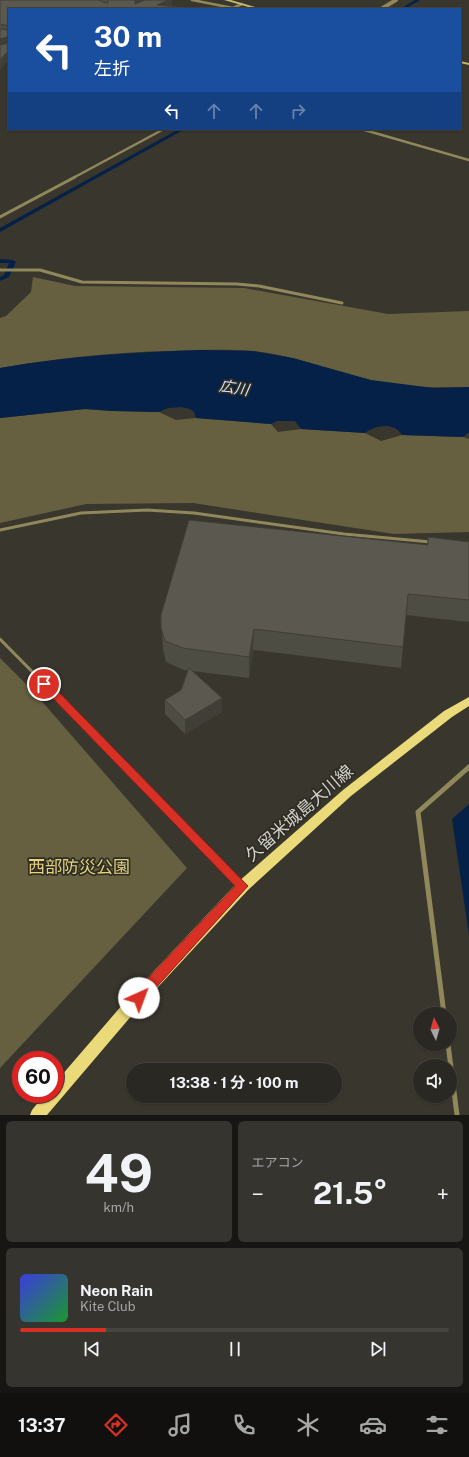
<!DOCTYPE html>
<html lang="ja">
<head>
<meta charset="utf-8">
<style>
  body { margin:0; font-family:"Public Sans","Noto Sans JP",sans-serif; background:#36342f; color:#f1f3f6; height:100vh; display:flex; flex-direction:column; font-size:15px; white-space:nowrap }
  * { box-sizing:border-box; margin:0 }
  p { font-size:13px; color:#a5a6a5 }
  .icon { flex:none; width:22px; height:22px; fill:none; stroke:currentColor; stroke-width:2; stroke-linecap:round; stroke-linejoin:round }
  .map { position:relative; height:1115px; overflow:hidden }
  .side { display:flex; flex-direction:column; gap:6px; padding:6px; background:#171613; flex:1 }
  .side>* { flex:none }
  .hud { position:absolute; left:8px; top:8px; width:453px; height:122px; border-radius:0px; box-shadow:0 1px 3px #0004,0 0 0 1px #464440; background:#1a4fa0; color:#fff; overflow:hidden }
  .needle { width:26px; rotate:355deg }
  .buttons { position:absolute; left:413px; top:1007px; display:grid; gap:8px }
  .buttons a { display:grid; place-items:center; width:44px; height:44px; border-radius:50%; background:#2a2822; box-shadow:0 1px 3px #0004,0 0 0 1px #464440; font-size:20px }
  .speed { position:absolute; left:12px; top:1051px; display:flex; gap:8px; font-size:20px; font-weight:700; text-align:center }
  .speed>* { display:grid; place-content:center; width:52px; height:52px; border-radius:50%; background:#2a2822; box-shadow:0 1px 3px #0004,0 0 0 1px #464440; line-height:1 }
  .speed .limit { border:6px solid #d22; background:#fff; color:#111 }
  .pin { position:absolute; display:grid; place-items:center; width:34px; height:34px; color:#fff; margin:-17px; border:2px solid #fff; border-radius:50%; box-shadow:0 1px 4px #0007 }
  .me { position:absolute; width:44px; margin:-22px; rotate:43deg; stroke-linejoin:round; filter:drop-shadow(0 0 3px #0008) }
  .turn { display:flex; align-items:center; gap:14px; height:84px; padding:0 20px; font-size:18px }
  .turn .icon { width:52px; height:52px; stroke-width:2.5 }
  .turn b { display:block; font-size:28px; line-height:34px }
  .lanes { display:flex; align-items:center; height:38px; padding:0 20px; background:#0003; justify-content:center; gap:20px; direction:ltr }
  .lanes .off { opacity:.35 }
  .big { font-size:30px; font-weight:700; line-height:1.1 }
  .side .card { flex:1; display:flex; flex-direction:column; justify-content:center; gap:6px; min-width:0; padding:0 14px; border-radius:6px; background:#36342f }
  .side .dial { align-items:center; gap:0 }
  .dial b { font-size:52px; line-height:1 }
  .song { display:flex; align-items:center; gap:12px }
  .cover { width:48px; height:48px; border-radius:6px; background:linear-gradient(135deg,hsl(240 70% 55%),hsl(130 70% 35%)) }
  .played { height:4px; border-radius:2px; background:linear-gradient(90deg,#d93025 20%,#464440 20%) }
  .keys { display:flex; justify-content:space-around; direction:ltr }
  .heat { display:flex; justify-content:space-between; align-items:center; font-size:22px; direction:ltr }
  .side .tiles { flex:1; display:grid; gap:6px; grid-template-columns:1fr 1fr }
  .card:last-child { grid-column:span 2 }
  .trip { position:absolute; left:126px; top:1063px; width:216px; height:40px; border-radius:20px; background:#2a2822; box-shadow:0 1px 3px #0004,0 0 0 1px #464440; font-weight:700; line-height:40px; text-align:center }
  .tabs { display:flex; height:64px; justify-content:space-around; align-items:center; background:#11100e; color:#a5a6a5 }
  .tabs .icon { width:28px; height:28px }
  .tabs .active { color:#d93025 }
  .tabs b { font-size:18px; color:#f1f3f6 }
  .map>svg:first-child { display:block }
  .green { fill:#666040 }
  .water { fill:#052148 }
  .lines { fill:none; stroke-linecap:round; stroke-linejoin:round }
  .stream { fill:#052148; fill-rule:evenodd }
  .service-far1 { stroke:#90885b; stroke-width:3 }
  .service { stroke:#90885b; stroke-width:4 }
  .minor-far2 { stroke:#90885b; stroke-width:2.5 }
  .minor-far1 { stroke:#90885b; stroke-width:3 }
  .minor { stroke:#90885b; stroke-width:5 }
  .tertiary { stroke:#90885b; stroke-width:4 }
  .secondary { fill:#c3b66d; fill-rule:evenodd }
  .primary { fill:#eada79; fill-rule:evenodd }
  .wall { fill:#4e4d44 }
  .shaded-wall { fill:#403e37 }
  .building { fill:#5b594f; stroke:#403e37 }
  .route { fill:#d93025; stroke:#8d1f18 }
  .labels { text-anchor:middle; stroke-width:3.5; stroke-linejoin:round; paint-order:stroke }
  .water-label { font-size:15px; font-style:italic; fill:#cfe3ff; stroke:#2e2c23 }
  .near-street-label { font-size:17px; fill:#d2d1cc; stroke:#2e2c23 }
  .near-park-label { font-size:17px; fill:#e2d37c; stroke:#2e2c23 }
</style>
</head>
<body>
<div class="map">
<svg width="469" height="1115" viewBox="0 0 469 1115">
  <rect width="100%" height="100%" fill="#38362d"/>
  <g class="green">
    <path d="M33 277 75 286 244 288 388 314 469 311V387C436 388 402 387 370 380 331 371 293 355 253 351 226 349 198 350 171 351 113 352 57 358 0 368V318L6 316 31 292Z"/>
    <path d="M85 409 113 411 159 412 176 420 196 418 271 424 278 432 301 429 365 433 381 441 402 435 463 437 469 439V532L394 534 193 503 86 504 0 523V418Z"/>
    <path d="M0 658 32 690 187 868 0 1068Z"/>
  </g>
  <g class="water">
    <path d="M204 350 253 351 293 358 371 380 433 388 469 387V432L463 437 402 435C394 422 376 425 365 433L301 429 295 421H277L271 424 196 418 194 412 190 409 181 407 168 408 159 412 113 411 85 409 0 418V368C68 356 135 352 204 350Z"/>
    <path d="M469 804V935L452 819Z"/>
  </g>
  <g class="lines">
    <g class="stream">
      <path d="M415 0H420L405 9H400Z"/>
      <path d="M179 129H185L0 232V228Z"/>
      <path d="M0 259 13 260 16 262 9 277 0 281V277L4 275 9 263H0Z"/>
    </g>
    <g class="service-far1">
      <path d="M0 530 81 513 147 510 194 513 344 534 431 542"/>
      <path d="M0 639 75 715"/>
    </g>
    <path class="service" d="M74 714 241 884"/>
    <g class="minor-far2">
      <path d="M192 0 233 8 242 4"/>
      <path d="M361 129 469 160"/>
      <path d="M73 178 164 129"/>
    </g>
    <g class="minor-far1">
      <path d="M0 217 75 177"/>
      <path d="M0 270H40L82 282 237 284 259 286 342 303"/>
    </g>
    <g class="minor">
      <path d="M444 1014 418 812 469 767"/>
      <path d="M448 1044 457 1115"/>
    </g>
    <path class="tertiary" d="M381 9 396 0"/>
    <g class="secondary">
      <path d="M224 0H231L262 9H255Z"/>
      <path d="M460 61 469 63V65L460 63Z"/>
    </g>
    <path class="primary" d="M469 697V706L452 717 351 796 248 890 133 1014 47 1115H30L32 1110 45 1094H55V1083L123 1004 238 882 343 790 444 711Z"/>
  </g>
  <g class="wall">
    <path d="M0 0H172V6H171L9 9V59L0 69Z"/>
    <path d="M428 537 469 542V622L406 615 403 647 401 668 253 650 249 678 192 671 222 712 185 734 165 714V700L181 690 188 670H184L166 662 163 649 161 615 427 545Z"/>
  </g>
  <g class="shaded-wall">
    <path d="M135 0H149L136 7Z"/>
    <path d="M168 0H172V6L165 9 157 5Z"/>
    <path d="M7 37 8 45 0 47V39Z"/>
    <path d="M9 50V59L0 69V60Z"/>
    <path d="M254 629 253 650 249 678V657Z"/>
    <path d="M222 698V712L185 734V720Z"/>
  </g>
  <g class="building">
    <path d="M0 0H99L105 3H108V0H135V4L145 0H168L157 5 188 8 186 9H9V26L0 24Z"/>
    <path d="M0 29 8 30H9V39L7 37 0 39Z"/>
    <path d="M9 43V50L0 60V45Z"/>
    <path d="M189 520 428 545V537L469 542V600L408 594 403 647 254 629 249 657 183 648 165 641 161 628V615Z"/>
    <path d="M189 668 222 698 185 720 165 700 181 690Z"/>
  </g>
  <path class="route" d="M44 680 48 681 248 886 143 1002 139 1003 134 1002 132 998 134 993 235 886 41 686 39 684Z"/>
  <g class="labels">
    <g class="water-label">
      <text transform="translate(234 388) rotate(9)" y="5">広川</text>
    </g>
    <g class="near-street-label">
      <text transform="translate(299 813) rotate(-41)" y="6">久留米城島大川線</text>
    </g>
    <g class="near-park-label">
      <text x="79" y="873">西部防災公園</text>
    </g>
  </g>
</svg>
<div class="buttons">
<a><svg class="needle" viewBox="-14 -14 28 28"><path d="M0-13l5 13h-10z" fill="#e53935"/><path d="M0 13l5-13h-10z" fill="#a5a6a5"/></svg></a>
<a><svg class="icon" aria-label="sound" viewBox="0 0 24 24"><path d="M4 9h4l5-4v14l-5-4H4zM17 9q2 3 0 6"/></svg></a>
</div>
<div class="speed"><div class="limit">60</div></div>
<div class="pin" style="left:44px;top:684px;background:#d93025"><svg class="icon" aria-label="arrive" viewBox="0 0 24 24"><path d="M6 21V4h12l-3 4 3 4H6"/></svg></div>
<svg class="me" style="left:139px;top:998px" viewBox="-20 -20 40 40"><circle r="19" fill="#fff"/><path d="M0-13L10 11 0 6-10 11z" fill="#d93025"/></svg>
<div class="trip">13:38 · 1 分 · 100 m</div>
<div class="hud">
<div class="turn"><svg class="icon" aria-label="left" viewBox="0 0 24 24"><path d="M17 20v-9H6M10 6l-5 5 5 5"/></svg><div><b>30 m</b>左折</div></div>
<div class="lanes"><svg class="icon" aria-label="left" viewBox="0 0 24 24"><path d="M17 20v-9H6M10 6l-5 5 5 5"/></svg><svg class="icon off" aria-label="ahead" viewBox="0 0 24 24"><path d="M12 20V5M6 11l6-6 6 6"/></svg><svg class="icon off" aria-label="ahead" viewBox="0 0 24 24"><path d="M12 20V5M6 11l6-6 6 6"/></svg><svg class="icon off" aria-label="right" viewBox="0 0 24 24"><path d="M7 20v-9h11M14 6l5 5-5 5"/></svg></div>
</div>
</div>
<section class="side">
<div class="tiles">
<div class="card dial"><b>49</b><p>km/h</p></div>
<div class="card"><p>エアコン</p>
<div class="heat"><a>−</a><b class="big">21.5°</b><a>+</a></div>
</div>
<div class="card">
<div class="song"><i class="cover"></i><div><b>Neon Rain</b><p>Kite Club</p></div></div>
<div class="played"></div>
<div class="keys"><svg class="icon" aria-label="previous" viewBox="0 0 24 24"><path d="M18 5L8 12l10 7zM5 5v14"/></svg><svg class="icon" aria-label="pause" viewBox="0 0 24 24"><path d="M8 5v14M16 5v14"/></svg><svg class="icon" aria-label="next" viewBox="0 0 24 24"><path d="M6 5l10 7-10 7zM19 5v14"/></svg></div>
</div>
</div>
</section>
<nav class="tabs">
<b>13:37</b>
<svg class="icon active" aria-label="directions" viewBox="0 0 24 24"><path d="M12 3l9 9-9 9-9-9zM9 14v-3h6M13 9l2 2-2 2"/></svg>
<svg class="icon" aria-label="music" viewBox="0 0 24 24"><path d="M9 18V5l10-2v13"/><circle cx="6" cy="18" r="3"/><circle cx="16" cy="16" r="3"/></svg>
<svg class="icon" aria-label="phone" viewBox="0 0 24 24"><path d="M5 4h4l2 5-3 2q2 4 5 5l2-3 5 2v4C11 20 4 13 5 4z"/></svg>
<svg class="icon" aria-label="climate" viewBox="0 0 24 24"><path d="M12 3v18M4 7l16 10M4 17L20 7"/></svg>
<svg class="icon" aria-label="car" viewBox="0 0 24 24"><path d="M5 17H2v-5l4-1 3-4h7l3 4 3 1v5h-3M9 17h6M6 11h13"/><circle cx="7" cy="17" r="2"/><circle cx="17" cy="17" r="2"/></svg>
<svg class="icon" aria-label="filters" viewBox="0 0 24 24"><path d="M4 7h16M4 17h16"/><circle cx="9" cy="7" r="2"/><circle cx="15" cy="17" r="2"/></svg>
</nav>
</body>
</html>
